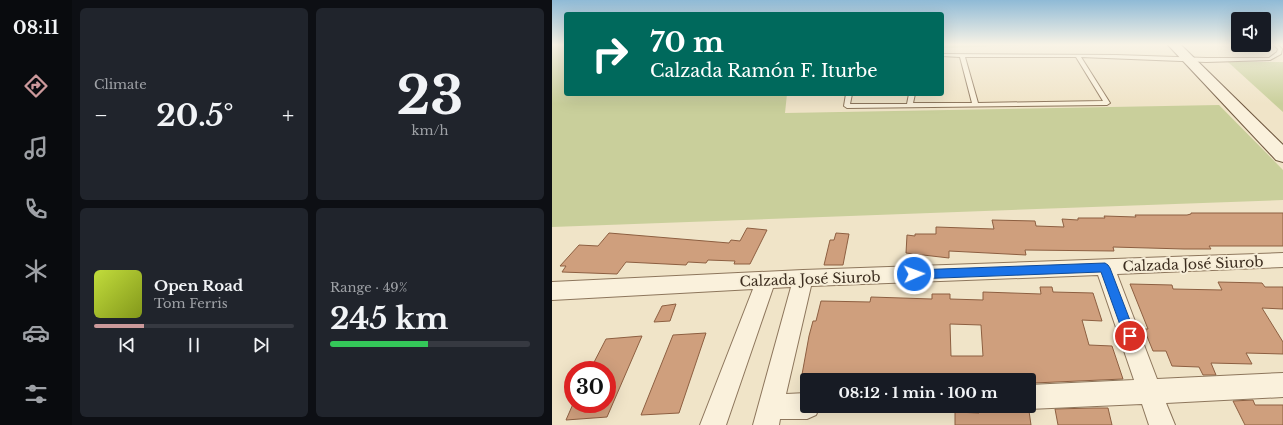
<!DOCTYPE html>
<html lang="en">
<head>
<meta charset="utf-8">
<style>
  body { margin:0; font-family:"Libre Baskerville",serif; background:#20242c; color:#f1f3f6; height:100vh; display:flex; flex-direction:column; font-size:15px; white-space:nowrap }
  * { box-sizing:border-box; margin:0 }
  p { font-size:13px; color:#9ea1a6 }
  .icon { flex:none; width:22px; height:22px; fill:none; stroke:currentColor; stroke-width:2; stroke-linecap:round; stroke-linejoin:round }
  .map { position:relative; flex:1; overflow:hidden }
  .details { display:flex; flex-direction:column; gap:8px; padding:8px; background:#0d0f14; width:480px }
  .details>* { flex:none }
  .guide { position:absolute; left:12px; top:12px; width:380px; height:84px; border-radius:4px; box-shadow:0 4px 16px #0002; background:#00695c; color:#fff; overflow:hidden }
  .buttons { position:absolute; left:679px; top:12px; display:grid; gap:8px }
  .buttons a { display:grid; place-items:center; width:40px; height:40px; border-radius:4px; background:#171b24; box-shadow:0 4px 16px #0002; font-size:20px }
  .speed { position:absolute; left:12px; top:361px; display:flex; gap:8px; font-size:20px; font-weight:700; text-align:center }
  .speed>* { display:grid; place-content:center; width:52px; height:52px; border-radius:50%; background:#171b24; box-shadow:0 4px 16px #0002; line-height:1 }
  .speed .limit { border:6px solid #d22; background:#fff; color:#111 }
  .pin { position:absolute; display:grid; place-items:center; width:34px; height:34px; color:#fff; margin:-17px; border:2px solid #fff; border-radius:50%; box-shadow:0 1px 4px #0007 }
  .me { position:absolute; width:44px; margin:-22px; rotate:88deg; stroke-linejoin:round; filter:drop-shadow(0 0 3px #0008) }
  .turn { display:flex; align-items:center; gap:14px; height:84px; padding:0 20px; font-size:18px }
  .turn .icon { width:52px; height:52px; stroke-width:2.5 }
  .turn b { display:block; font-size:28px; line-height:34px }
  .big { font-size:30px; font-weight:800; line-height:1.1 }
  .details .card { flex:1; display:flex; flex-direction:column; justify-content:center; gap:6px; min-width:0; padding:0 14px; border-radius:6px; background:#20242c }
  .details .dial { align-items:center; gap:0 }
  .dial b { font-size:52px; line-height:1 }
  .song { display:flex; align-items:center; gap:12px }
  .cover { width:48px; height:48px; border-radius:6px; background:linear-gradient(135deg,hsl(70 70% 55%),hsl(70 70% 35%)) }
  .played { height:4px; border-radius:2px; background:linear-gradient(90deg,#cc999b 25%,#363941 25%) }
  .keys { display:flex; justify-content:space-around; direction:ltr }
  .heat { display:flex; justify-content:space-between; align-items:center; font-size:22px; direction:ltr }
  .charge { height:6px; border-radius:3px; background:linear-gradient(90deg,#34c759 49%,#363941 0) }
  .details .tiles { flex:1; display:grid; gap:8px; grid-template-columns:repeat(2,1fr) }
  .trip { position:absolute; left:248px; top:373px; width:236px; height:40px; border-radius:4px; background:#171b24; box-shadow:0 4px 16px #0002; font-weight:800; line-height:40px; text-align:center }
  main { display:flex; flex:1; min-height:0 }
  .tab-bar { display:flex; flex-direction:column; width:72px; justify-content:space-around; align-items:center; background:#090b0e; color:#9ea1a6 }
  .tab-bar .icon { width:28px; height:28px }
  .tab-bar .on { color:#cc999b }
  .tab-bar b { font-size:18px; color:#f1f3f6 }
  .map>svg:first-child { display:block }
  .green { fill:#c9cf9b }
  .building { fill:#cf9f7d; stroke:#8d5f41; fill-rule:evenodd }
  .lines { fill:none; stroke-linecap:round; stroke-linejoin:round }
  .lane-casing { stroke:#8d765c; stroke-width:2 }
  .street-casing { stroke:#8d765c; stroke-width:2 }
  .secondary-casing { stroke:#6f573f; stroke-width:2 }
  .lane { fill:#faf1dc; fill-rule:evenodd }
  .street { fill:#faf1dc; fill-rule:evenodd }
  .secondary { fill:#faf1dc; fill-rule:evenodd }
  .route { fill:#1a73e8; stroke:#114b97 }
  .labels { text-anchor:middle; stroke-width:4; stroke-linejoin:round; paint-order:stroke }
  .street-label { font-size:14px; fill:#3d2e20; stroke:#f7eed8 }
</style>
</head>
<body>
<main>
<nav class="tab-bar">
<b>08:11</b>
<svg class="icon on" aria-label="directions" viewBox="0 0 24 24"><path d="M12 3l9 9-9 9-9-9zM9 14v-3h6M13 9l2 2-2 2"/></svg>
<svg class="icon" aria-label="music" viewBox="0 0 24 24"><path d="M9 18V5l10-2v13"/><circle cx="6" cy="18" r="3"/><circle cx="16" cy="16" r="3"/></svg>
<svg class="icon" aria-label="phone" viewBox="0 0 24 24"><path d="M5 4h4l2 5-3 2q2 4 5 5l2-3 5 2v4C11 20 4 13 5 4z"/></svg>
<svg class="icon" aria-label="climate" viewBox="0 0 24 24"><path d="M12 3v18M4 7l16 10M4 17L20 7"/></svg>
<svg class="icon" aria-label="car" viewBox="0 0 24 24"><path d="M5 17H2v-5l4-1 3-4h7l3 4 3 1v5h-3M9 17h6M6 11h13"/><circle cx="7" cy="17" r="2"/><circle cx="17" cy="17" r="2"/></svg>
<svg class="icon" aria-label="filters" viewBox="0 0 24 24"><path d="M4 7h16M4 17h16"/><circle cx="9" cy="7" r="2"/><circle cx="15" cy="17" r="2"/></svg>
</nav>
<section class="details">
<div class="tiles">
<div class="card"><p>Climate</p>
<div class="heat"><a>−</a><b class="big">20.5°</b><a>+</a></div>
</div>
<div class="card dial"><b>23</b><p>km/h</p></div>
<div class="card">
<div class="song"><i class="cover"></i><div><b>Open Road</b><p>Tom Ferris</p></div></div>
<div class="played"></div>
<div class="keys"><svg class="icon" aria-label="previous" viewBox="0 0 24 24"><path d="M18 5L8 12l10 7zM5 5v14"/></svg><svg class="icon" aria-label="pause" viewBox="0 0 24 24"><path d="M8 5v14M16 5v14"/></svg><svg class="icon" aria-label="next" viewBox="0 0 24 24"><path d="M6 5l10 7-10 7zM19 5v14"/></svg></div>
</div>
<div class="card"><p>Range · 49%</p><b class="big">245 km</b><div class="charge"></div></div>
</div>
</section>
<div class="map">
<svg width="731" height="425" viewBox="0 0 731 425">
  <rect width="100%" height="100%" fill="#f0e4c8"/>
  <g class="green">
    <path d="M0 45H14V94H235L233 113 667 105 731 170V200L0 227Z"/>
    <path d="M390 45H491L390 48Z"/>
    <path d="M676 62H731V112Z"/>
  </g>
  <g class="building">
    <path d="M639 213H731V246H657L659 249H632L561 247 562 251 473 250 474 255 397 251V258L354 253 355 235 363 236V234H384V227L442 229 440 220 483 221 484 226 512 227 510 219 526 220V218H553L552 216 584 217 583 215H635L639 214Z"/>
    <path d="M195 228 215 230 198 264H182L183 261 156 260 154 263 136 262 134 265 74 262 65 274 10 272 14 266H8L27 245 46 246 57 233 177 243 179 240 188 241Z"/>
    <path d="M284 233 297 234 291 265H272L278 240H282Z"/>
    <path d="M666 282 710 283 713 287H731V309L710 308 731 342V354L694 353 700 364 659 363 664 375H651L647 367 620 366 614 351H601L592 329H596L578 284 620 285 621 289 670 290Z"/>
    <path d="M488 287H500L501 292 541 293 550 321 530 320 537 345 560 346 571 379 482 383 481 380H429V379L400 378V380H249L257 336 261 321H264L269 301 318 302 319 297 380 299V294H398V299L431 300V292L489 294ZM398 324 429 325 431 356H399Z"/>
    <path d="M124 304 118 321 102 322 110 306Z"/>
    <path d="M154 333 127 413 89 415 121 335Z"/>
    <path d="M90 336 55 417 14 420 21 404H55V370H38L54 339Z"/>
    <path d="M701 400 703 405H731V425H693L681 401Z"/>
    <path d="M541 408H556L560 425H506L503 409Z"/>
    <path d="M454 410 477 411 479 425H403V412L427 413V411Z"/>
  </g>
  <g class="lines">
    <g class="lane-casing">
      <path id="lane" d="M722 45H726L730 49 729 54 718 60 654 62 529 57 558 103 555 105 295 108 292 106 294 94H300L298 104H355L357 94H363L361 103H420L408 57 390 56V54L564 55 654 58H717L725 52 726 49ZM413 57H524L551 101 426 103Z"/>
    </g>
    <g class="street-casing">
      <path id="street" d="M731 253V267L565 274 605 379 731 373V397L614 403 623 425H597L590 404 477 409 469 406H477V385L582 380 546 275 259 286 234 394 255 393V406H268L264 415 255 419H228L227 425H201L239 287 221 288 174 425H148L201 289 0 300V282L251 270Z"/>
    </g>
    <g class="secondary-casing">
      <path id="secondary" d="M616 45H629L731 145V162L724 160Z"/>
    </g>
    <use href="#lane" class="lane"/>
    <use href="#street" class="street"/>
    <use href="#secondary" class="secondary"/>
  </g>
  <linearGradient id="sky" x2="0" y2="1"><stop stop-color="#8fbad6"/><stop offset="0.43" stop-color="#f8f3e6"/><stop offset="1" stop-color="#f8f3e6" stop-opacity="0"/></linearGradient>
  <rect width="731" height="104" fill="url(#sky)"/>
  <path class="route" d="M553 263 556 265 558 268 584 336 582 340 578 342 574 340 572 336 549 272 362 279 358 277 357 274 358 271 362 270Z"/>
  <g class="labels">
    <g class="street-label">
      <text transform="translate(641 264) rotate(-2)" y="5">Calzada José Siurob</text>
      <text transform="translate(258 279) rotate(-2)" y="5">Calzada José Siurob</text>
    </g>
  </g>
</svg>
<div class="buttons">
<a><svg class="icon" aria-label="sound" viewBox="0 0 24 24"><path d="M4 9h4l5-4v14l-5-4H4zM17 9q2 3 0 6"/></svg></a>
</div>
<div class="speed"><div class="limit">30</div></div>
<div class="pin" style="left:578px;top:336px;background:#d93025"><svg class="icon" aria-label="arrive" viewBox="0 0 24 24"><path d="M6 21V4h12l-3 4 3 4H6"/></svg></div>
<svg class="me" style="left:362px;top:274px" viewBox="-20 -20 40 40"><circle r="17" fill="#1a73e8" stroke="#fff" stroke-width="3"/><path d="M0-11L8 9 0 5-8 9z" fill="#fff"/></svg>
<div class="trip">08:12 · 1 min · 100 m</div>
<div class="guide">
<div class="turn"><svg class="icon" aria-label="right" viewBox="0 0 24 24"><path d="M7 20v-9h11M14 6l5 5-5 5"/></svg><div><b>70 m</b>Calzada Ramón F. Iturbe</div></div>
</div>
</div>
</main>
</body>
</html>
